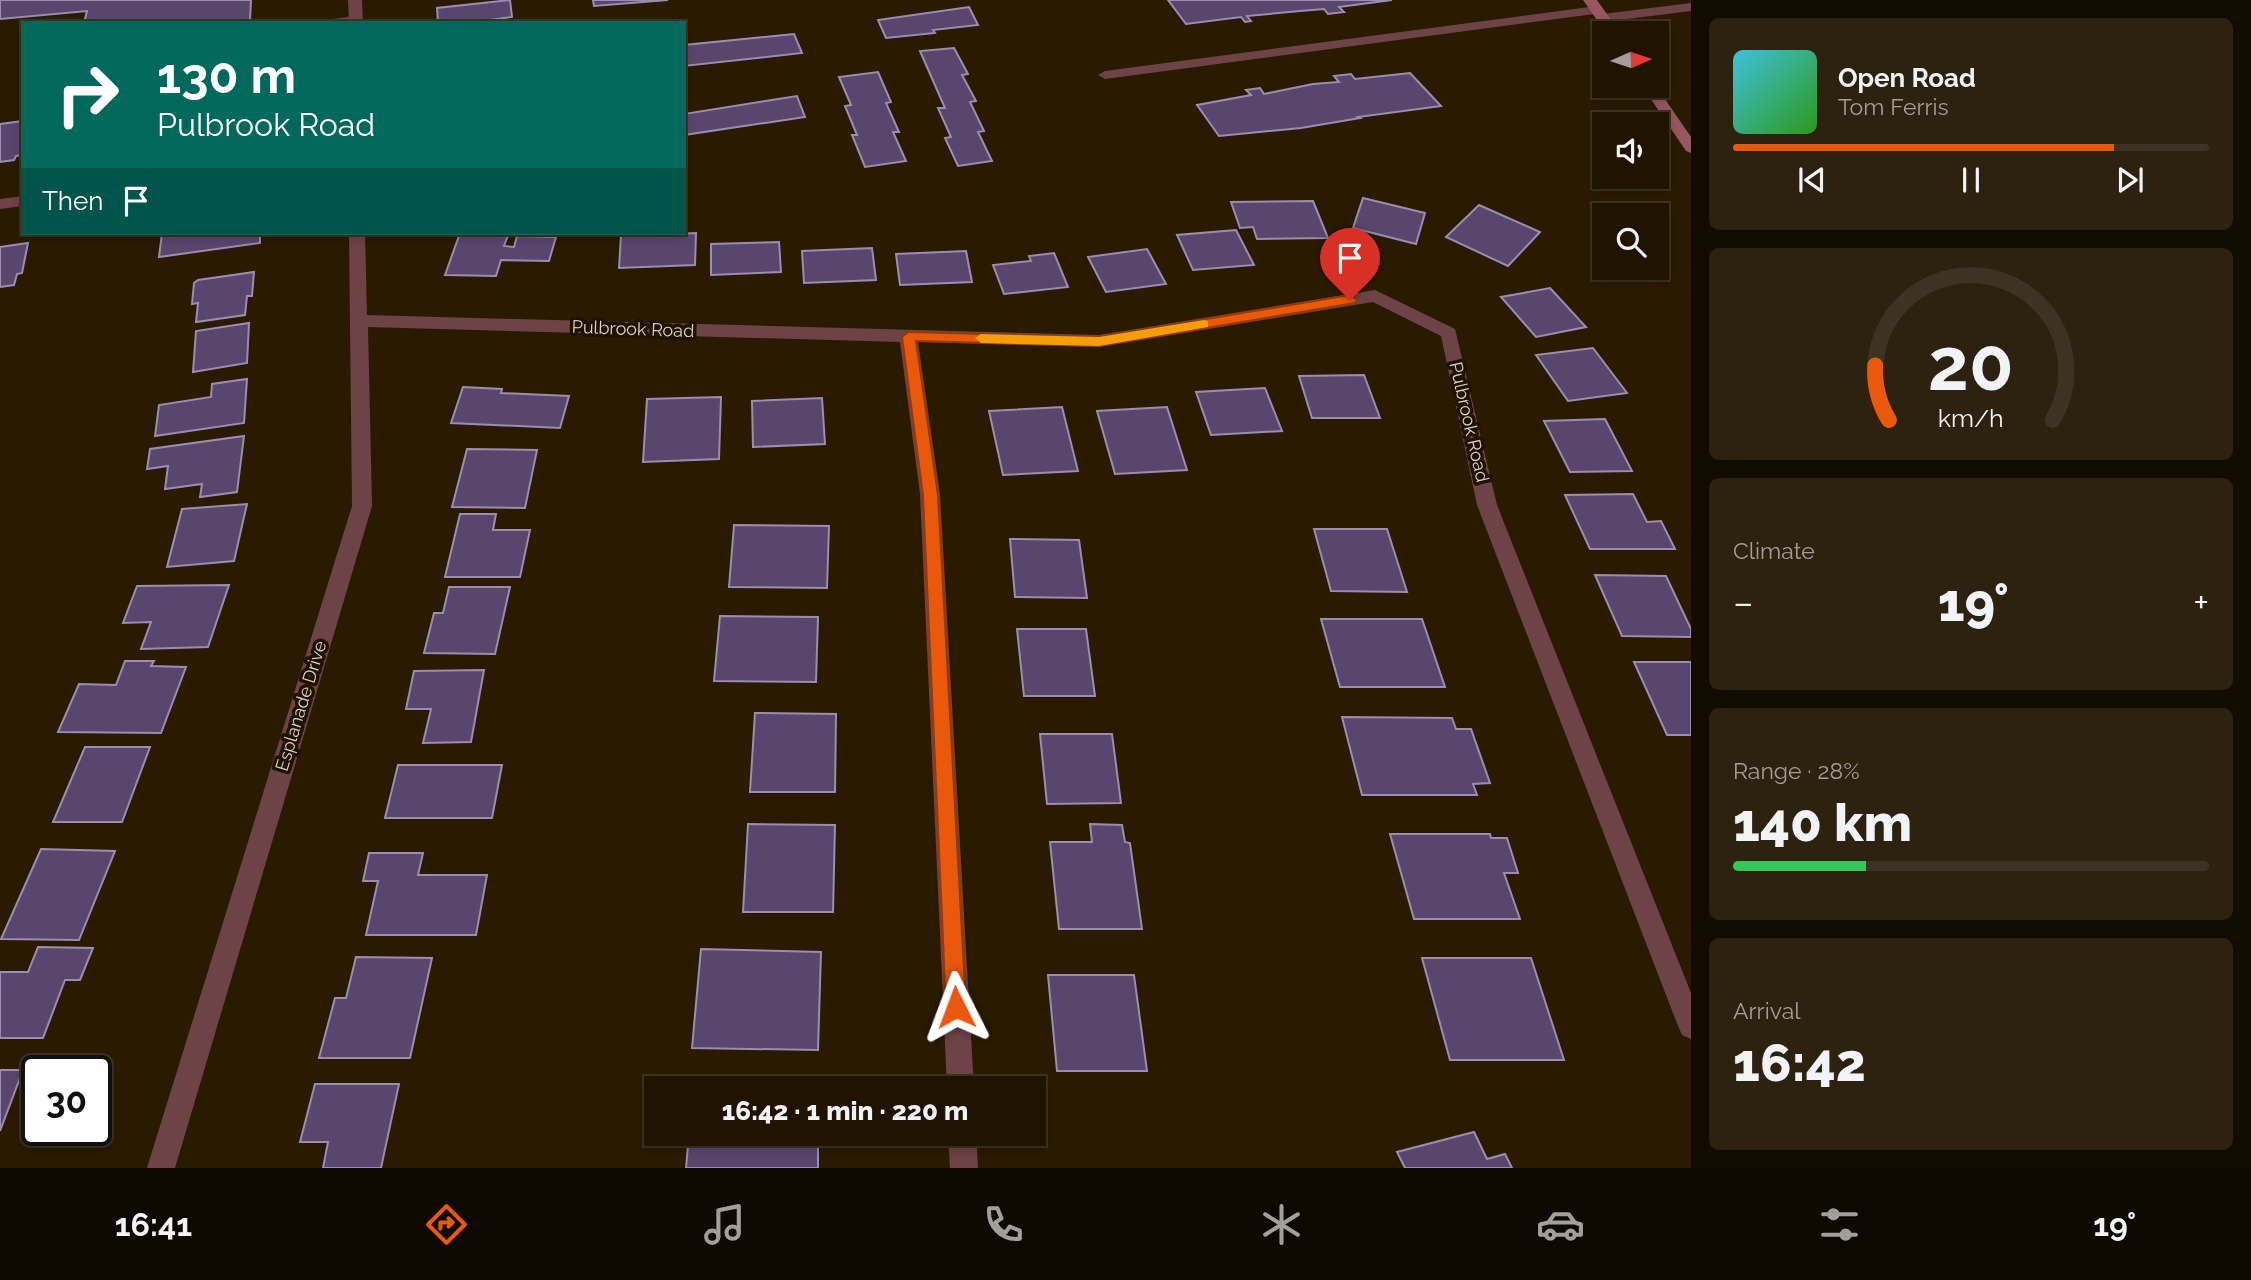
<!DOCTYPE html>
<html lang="en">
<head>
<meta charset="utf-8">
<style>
  body { margin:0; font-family:Raleway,sans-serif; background:#2d210f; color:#f1f3f6; height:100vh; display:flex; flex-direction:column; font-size:26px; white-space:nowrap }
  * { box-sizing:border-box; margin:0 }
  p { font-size:23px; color:#a29e99 }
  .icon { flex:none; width:38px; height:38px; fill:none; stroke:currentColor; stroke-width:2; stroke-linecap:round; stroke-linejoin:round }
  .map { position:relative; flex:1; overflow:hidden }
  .sheet { display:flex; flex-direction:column; gap:18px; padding:18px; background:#120b00; width:560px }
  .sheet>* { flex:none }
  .hud { position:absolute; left:21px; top:21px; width:665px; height:214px; border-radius:0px; box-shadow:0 4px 10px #0003,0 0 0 2px #3d3322; background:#00695c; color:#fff; overflow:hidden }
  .needle { width:46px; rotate:87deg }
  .fabs { position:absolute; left:1592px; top:21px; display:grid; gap:14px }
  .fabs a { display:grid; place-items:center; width:77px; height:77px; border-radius:0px; background:#201400; box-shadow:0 4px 10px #0003,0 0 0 2px #3d3322; font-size:35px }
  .speed { position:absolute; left:21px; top:1055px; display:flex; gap:14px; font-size:35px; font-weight:700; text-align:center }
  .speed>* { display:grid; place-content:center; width:91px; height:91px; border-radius:50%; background:#201400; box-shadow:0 4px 10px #0003,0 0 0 2px #3d3322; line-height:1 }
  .speed .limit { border:4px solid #111; border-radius:10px; background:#fff; color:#111 }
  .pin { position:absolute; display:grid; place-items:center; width:60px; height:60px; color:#fff; margin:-72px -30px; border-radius:50% 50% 50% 0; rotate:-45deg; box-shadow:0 0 7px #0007 }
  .pin .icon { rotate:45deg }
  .me { position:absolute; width:77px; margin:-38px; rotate:357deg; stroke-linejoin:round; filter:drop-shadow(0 0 5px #0008) }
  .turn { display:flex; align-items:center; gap:24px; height:147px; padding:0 21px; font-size:32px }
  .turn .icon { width:91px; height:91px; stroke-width:2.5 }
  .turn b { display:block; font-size:49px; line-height:60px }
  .then { display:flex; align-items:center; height:66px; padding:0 21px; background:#0003; gap:14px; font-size:26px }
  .big { font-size:52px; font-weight:800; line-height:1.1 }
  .sheet .tile { flex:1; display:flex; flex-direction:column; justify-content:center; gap:10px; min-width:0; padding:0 24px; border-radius:10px; background:#2d210f }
  .sheet .dial { align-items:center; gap:0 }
  .dial svg { height:182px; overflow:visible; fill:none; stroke:#3d3322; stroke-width:7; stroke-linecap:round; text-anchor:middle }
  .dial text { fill:#f1f3f6; stroke:none }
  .song { display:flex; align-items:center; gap:21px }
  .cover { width:84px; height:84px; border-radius:10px; background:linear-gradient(135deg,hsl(190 70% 55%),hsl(110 70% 35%)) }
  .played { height:7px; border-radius:4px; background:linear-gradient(90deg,#ea580c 80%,#3d3322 80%) }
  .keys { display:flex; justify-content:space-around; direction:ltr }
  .heat { display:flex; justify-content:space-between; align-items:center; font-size:38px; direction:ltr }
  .charge { height:10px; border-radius:5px; background:linear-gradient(90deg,#34c759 28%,#3d3322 0) }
  .trip { position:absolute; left:644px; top:1076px; width:402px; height:70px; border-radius:0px; background:#201400; box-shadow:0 4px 10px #0003,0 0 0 2px #3d3322; font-weight:800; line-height:70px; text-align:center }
  .tab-bar { display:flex; height:112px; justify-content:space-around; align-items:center; background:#0d0800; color:#a29e99 }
  .tab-bar .icon { width:49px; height:49px }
  .tab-bar .on { color:#ea580c }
  .tab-bar b { font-size:32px; color:#f1f3f6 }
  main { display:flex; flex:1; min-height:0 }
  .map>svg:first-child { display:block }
  .building { fill:#59466f; stroke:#9b8dad; stroke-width:2 }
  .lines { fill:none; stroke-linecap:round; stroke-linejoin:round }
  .lane { fill:#6d4347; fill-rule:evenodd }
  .street { fill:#6d4347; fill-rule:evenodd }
  .secondary { fill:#98565e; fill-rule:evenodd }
  .route { fill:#ea580c; stroke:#983908; stroke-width:2 }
  .slow { fill:#f59e0b }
  .labels { text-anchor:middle; stroke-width:7; stroke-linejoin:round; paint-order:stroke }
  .street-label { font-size:18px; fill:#dbd2c2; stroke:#201200 }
</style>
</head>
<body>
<main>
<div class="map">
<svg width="1691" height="1168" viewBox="0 0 1691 1168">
  <rect width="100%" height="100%" fill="#2a1b00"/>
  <g class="building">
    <path d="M0 0H251L250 20 224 23H84L87 11 0 19Z"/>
    <path d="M510 0 512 17 467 23H438L437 8Z"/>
    <path d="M593 0H668L594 6Z"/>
    <path d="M1168 0H1392L1339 7 1344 12 1328 14 1324 9 1300 11 1247 16 1251 21 1245 22 1241 17 1186 24Z"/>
    <path d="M969 7 978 25 933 30 935 33 886 38 878 20Z"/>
    <path d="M794 34 802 53 684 66V45Z"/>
    <path d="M954 48 968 74 962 75 976 101 970 102 984 131 978 132 992 161 958 166 945 138 951 137 938 108H945L920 51Z"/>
    <path d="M878 72 891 102 886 103 899 132H893L906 161 865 167 852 135H857L845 106 851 105 839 77Z"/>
    <path d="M1410 73 1441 106 1358 117 1360 118 1301 128 1219 136 1197 105 1251 95 1246 90 1260 88 1264 94 1313 84 1339 82 1334 76 1351 74 1355 79Z"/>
    <path d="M797 96 805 117 684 135V114Z"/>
    <path d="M23 121V155L16 156 14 160 0 162V124Z"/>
    <path d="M1363 198 1425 213 1416 244 1353 228Z"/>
    <path d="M1313 201 1328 238 1257 239 1253 227 1240 228 1231 202Z"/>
    <path d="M1479 205 1540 232 1508 266 1446 237Z"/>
    <path d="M1236 230 1254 265 1193 270 1177 235Z"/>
    <path d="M162 233H260V243L159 257Z"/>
    <path d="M460 233H509L504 246 514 247 517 236 556 237 549 261 501 260 496 276 445 275Z"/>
    <path d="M696 233 695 265 619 268 621 236Z"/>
    <path d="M779 242 781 272 711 275V244Z"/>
    <path d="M28 243 22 273 17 274 14 285 0 287V247Z"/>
    <path d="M872 248 876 280 804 283 802 251Z"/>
    <path d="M1147 249 1166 284 1106 292 1088 257Z"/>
    <path d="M966 251 972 282 900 285 896 254Z"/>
    <path d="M1054 253 1068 287 1004 294 993 265 1031 261 1029 256Z"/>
    <path d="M254 272 252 296H247L245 315 196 322 198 303 192 304 194 283 198 280Z"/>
    <path d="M1550 288 1586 327 1536 337 1501 297Z"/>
    <path d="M249 323 247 363 193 372 196 331Z"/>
    <path d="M1593 348 1627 393 1568 401 1536 355Z"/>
    <path d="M1364 375 1380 418H1312L1299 376Z"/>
    <path d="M247 379 244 423 155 436 159 405 211 397 212 384Z"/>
    <path d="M463 387 502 389 501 393 569 396 560 428 451 423Z"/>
    <path d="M1265 388 1282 431 1211 435 1196 392Z"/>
    <path d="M721 397 719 459 643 462 647 399Z"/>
    <path d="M822 398 825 444 753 447 752 401Z"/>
    <path d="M1062 407 1078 471 1003 475 989 411Z"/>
    <path d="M1167 407 1187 470 1115 474 1097 411Z"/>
    <path d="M1605 419 1632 471 1570 472 1544 421Z"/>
    <path d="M244 436 237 492 200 497 202 484 165 489 168 466 147 469 150 449Z"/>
    <path d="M467 449 537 450 525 508 452 507Z"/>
    <path d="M1633 494 1647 522 1661 521 1675 549H1590L1565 495Z"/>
    <path d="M247 504 234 561 167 567 182 509Z"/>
    <path d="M460 514H496L493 530H530L520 577H445Z"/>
    <path d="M734 525 829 526 827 588 729 587Z"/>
    <path d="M1314 529H1387L1407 592 1331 591Z"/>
    <path d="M1010 539 1079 540 1087 598 1015 597Z"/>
    <path d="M1595 575 1666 576 1691 629V637L1622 636Z"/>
    <path d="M229 585 208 647 141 649 151 622 123 623 137 586Z"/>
    <path d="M449 587H510L495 654 424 653 434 613H443Z"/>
    <path d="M720 616 818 617 816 682 714 681Z"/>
    <path d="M1321 619H1422L1445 687H1340Z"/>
    <path d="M1017 629H1086L1095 696H1024Z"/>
    <path d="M125 661H154L151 666 186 667 161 733 58 732 79 684 116 685Z"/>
    <path d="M1634 662H1691V735H1667Z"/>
    <path d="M484 670 471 742 423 743 431 709H406L414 671Z"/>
    <path d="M755 713 836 714 835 792H750Z"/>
    <path d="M1342 717 1452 718 1456 729H1471L1490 783 1473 784 1477 795H1362Z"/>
    <path d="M1040 734H1112L1121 803 1047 804Z"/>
    <path d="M85 747H150L122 822H53Z"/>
    <path d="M398 765H502L492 818H385Z"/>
    <path d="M748 824 835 825 833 912H743Z"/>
    <path d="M1090 824 1122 825 1125 842 1130 843 1142 929H1059L1050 842H1092Z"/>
    <path d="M1390 834H1490L1491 838H1507L1518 873H1504L1520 919H1414Z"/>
    <path d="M41 849 115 851 79 940 1 939Z"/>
    <path d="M369 853H423L418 875H487L476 935H366L378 881H363Z"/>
    <path d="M38 947 93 948 80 980H65L43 1038H0V972H28Z"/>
    <path d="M701 949 821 952 818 1050 692 1048Z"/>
    <path d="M356 957 432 958 410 1058H319L335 998H346Z"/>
    <path d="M1422 958H1531L1564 1060H1450Z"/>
    <path d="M1048 975H1134L1147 1071H1057Z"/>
    <path d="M0 1070H23L0 1131Z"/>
    <path d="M315 1084H399L381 1168H323L328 1142H300Z"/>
    <path d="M1474 1132 1487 1159 1505 1154 1512 1168H1405L1397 1152Z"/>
    <path d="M689 1134H818V1168H686Z"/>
  </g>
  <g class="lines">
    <g class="lane">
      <path d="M1691 3V11L1603 22 1596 18 1603 14Z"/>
      <path d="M1597 6 1604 10 1602 13 1105 79 1098 75 1105 71Z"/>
      <path d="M356 16 361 17V23H325L332 19Z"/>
    </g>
    <g class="street">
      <path d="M348 0H362L363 23H349Z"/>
      <path d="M23 196V206L0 209V199Z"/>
      <path d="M349 233H365L367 315 1099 335 1375 290 1455 329 1497 505 1691 993V1039L1682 1035 1678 1026 1477 505 1441 336 1373 302 1099 347 918 342 940 494 974 1088H947L920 494 900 342 368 327 372 506 175 1168H147L352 506Z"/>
      <path d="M948 1134H976L978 1168H950Z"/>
    </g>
    <g class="secondary">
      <path d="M1583 0H1597L1620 33H1606Z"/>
      <path d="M1642 86H1656L1691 137V153L1686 151Z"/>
    </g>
  </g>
  <path class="route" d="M1350 295 1357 300 1355 303 1099 346 916 341 938 495 966 1007 963 1014 956 1017 949 1014 946 1007 923 495 902 337 908 332 1099 337Z"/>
  <path class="slow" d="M1204 320 1208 321V327L1099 346 981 343 975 338 981 334 1099 337Z"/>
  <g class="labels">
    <g class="street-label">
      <text transform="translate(633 329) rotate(2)" y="6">Pulbrook Road</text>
      <text transform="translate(1469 422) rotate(77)" y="6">Pulbrook Road</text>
      <text transform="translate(301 706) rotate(-73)" y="6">Esplanade Drive</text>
    </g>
  </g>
</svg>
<div class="fabs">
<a><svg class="needle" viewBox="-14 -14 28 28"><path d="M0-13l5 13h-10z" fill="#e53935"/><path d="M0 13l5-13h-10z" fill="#a29e99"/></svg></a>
<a><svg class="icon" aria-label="sound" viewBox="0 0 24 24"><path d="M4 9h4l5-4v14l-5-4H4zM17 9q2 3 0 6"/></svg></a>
<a><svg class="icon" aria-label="search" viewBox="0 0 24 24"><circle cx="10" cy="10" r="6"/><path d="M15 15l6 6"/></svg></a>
</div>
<div class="speed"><div class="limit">30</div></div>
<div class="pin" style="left:1350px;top:300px;background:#d93025"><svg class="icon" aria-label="arrive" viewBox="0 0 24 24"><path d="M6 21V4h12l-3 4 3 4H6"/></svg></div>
<svg class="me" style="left:956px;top:1007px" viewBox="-20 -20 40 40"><path d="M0-17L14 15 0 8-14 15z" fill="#ea580c" stroke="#fff" stroke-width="4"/></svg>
<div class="trip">16:42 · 1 min · 220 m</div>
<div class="hud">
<div class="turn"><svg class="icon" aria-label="right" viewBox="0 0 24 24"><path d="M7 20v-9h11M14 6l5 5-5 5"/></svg><div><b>130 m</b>Pulbrook Road</div></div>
<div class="then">Then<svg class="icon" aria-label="arrive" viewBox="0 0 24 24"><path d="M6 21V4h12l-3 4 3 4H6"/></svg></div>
</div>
</div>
<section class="sheet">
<div class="tile">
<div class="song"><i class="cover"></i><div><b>Open Road</b><p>Tom Ferris</p></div></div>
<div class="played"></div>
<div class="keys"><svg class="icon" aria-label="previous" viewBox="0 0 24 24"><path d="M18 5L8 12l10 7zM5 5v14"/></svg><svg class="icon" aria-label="pause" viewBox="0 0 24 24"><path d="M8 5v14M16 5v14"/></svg><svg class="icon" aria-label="next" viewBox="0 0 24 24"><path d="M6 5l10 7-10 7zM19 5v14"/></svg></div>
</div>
<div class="tile dial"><svg viewBox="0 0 100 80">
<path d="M14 69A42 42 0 1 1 86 69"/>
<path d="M14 69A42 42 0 0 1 8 45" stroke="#ea580c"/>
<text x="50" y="56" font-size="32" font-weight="700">20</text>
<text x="50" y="72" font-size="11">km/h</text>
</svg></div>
<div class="tile"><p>Climate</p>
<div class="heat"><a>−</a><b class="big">19°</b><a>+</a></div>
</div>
<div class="tile"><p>Range · 28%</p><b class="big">140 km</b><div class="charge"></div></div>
<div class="tile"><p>Arrival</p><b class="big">16:42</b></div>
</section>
</main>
<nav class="tab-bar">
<b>16:41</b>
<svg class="icon on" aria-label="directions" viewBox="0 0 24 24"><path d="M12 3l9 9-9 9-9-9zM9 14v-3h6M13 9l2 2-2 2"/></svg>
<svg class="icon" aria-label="music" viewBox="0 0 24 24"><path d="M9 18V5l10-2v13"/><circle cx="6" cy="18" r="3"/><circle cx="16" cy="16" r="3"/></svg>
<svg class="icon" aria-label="phone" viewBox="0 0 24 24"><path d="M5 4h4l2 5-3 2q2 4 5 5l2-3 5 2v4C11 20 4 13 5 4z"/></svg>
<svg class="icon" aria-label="climate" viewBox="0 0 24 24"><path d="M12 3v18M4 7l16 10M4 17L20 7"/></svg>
<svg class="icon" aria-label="car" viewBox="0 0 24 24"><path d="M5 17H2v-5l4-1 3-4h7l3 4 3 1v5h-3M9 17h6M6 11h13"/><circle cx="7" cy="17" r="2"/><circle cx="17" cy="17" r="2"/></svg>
<svg class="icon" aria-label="filters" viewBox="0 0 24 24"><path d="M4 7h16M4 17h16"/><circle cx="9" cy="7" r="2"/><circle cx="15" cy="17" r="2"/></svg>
<b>19°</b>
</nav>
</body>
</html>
